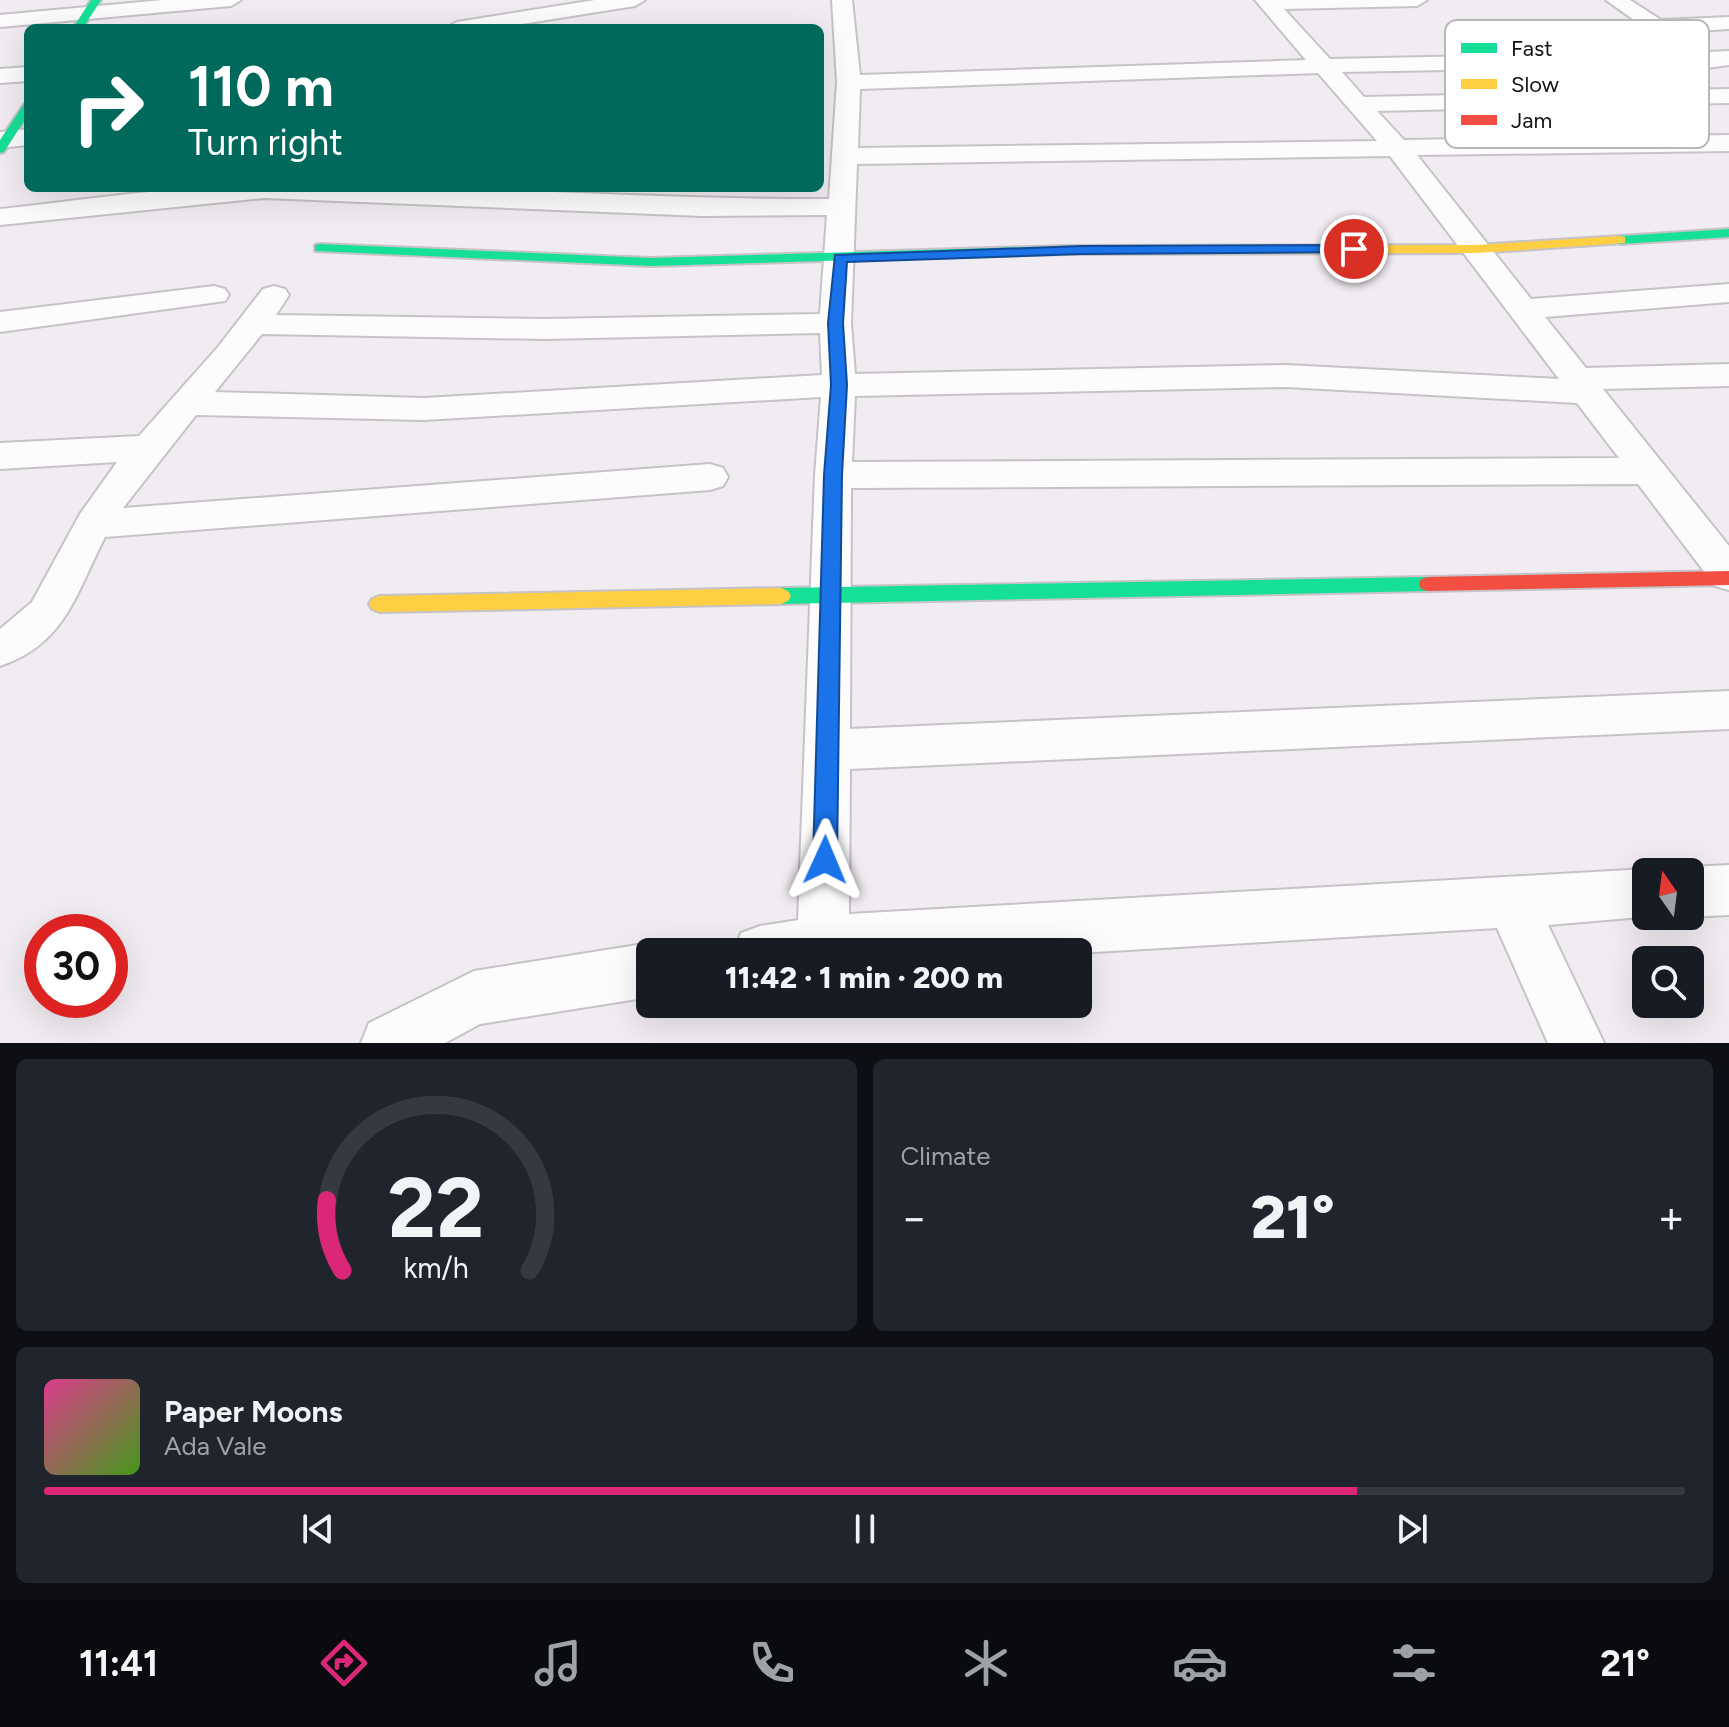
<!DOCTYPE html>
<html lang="en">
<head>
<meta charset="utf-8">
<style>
  body { margin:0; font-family:Figtree,sans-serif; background:#20242c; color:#f1f3f6; height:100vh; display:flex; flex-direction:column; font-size:30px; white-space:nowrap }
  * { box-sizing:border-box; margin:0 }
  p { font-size:26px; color:#9ea1a6 }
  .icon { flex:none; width:44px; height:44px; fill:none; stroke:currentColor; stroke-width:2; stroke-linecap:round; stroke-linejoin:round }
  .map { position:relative; height:1043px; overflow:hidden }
  .side { display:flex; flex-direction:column; gap:16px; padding:16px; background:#0d0f14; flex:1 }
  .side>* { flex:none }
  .guide { position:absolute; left:24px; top:24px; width:800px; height:168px; border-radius:12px; box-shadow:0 8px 32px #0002; background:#00695c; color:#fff; overflow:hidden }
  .needle { width:52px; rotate:346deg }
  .tools { position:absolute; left:1632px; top:858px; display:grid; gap:16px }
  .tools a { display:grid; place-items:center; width:72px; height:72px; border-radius:12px; background:#171b24; box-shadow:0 8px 32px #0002; font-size:40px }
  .speed { position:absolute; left:24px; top:914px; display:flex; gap:16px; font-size:40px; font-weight:700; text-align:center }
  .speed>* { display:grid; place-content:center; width:104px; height:104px; border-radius:50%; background:#171b24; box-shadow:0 8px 32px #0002; line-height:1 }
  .speed .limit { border:12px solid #d22; background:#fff; color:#111 }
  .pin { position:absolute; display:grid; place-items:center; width:68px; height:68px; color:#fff; margin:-34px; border:4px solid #fff; border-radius:50%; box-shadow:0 2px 8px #0007 }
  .me { position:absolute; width:88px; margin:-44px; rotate:1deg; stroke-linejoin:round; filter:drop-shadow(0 0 6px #0008) }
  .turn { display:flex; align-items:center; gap:28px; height:168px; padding:0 32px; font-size:36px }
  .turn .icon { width:104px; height:104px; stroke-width:2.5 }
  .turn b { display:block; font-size:56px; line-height:68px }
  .big { font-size:60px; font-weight:800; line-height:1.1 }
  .side .tile { flex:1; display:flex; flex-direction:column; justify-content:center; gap:12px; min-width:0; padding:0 28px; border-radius:12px; background:#20242c }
  .side .dial { align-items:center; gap:0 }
  .dial svg { height:208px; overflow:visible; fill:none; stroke:#363941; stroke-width:7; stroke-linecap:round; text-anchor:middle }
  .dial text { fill:#f1f3f6; stroke:none }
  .song { display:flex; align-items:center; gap:24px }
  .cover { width:96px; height:96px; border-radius:12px; background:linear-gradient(135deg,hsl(330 70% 55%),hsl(100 70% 35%)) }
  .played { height:8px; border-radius:4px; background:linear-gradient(90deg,#db2777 80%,#363941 80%) }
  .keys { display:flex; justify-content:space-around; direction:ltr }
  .heat { display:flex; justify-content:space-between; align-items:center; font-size:44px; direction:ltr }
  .side .tiles { flex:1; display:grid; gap:16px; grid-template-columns:1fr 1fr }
  .tile:last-child { grid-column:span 2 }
  .trip { position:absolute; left:636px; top:938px; width:456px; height:80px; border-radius:12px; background:#171b24; box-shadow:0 8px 32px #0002; font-weight:800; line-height:80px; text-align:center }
  .menu { display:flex; height:128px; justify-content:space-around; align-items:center; background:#090b0e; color:#9ea1a6 }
  .menu .icon { width:56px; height:56px }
  .menu .on { color:#db2777 }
  .menu b { font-size:36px; color:#f1f3f6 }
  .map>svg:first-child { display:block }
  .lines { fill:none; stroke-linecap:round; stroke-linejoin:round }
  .street-casing { stroke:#c6c3c6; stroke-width:4 }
  .fast-casing { stroke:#c6c3c6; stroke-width:4 }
  .slow-casing { stroke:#c6c3c6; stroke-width:4 }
  .jam-casing { stroke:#c6c3c6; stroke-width:4 }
  .street { fill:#fdfcfd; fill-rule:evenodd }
  .fast { fill:#16e098; fill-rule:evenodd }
  .slow { fill:#ffcf43; fill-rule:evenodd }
  .jam { fill:#f24e42; fill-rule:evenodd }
  .route { fill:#1a73e8; stroke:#114b97; stroke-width:2 }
  .key { fill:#fff; stroke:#b8b8b8; stroke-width:2 }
  .key-label { font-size:22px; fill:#141114 }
</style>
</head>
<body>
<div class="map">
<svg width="1729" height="1043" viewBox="0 0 1729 1043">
  <rect width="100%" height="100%" fill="#f1ecf1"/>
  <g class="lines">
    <g class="street-casing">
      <g id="street">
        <path d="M163 0H241L231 6 0 27V15Z"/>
        <path d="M595 0H645L635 6 497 28H446L457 22Z"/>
        <path d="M832 0H852L860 75 1306 60 1255 0H1427L1417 6 1284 9 1330 59 1679 52 1606 0H1630L1661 20 1729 17V29L1679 32 1708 52 1729 51V65L1707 68 1698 65 1342 72 1364 97 1729 89V103L1377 111 1404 140 1729 135V151L1417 155 1531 299 1729 284V302L1545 317 1586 368 1729 364V386L1603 389 1729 546V590L1715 586 1638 484 851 488 850 729 1729 691V729L850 769 849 914 1646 869 1653 872H1646V916H1653L1548 925 1604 1043H1548L1497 928 1078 953 734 952 741 933 760 926 798 920 815 475 821 397 424 420 196 415 123 508 710 464 723 468 728 477 723 486 710 490 105 537C76 593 66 644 0 666V629L32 602 80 514 117 462 0 469V443L139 436 218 347 263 289 274 286 285 289 289 295 276 315 545 319 820 314 827 215 702 216 264 198 0 225V209C68 202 137 191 205 188 413 179 621 200 829 199L837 82ZM1318 73 1377 141 858 148 860 89ZM1390 156 1559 379 1286 365 855 374 851 323 857 164ZM820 333 822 375 424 398 215 392 262 334 545 339ZM1286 387 1577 403 1619 458 852 462 855 396Z"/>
        <path d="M28 67V81L0 83V69Z"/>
        <path d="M28 129V145L0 148V132Z"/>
        <path d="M214 286 225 289 229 295 225 301 0 332V312Z"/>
        <path d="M1729 865V915L1690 917 1688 916 1690 872H1678L1690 867Z"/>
        <path d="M650 943 669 952H650V997L480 1024 445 1043H361L369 1023 474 971Z"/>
      </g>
    </g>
    <g class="fast-casing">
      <g id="fast">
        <path d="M91 0H101L83 28H73Z"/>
        <path d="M28 103V115L4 152 0 153V140L24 104Z"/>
        <path d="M1729 229V237L1620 244 1613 240 1620 236Z"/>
        <path d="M320 244 651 258 1065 246 1072 250 1065 254 651 266 315 251V245Z"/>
        <path d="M1428 577 1435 579 1437 584 1435 589 1428 591 781 604 774 601 771 596 774 591 781 588Z"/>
      </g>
    </g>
    <g class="slow-casing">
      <g id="slow">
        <path d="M1620 236 1625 237V243L1476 253 1065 254 1058 250 1065 246 1476 245Z"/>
        <path d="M781 588 788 591 791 596 788 601 781 604 379 612 372 609 369 604 372 599 379 596Z"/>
      </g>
    </g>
    <g class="jam-casing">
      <path id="jam" d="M1729 571V585L1428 591 1421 589 1419 584 1421 579 1428 577Z"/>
    </g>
    <use href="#street" class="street"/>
    <use href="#fast" class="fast"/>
    <use href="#slow" class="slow"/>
    <use href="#jam" class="jam"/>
  </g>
  <path class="route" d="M1354 245 1359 246V252L1081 254 847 262 843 323 847 385 842 475 837 860 833 868 825 871 816 868 813 860 824 475 831 385 828 323 835 255 1081 246Z"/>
  <rect x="1445" y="20" width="264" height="128" rx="12" class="key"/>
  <rect x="1461" y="43" width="36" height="10" fill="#16e098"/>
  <rect x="1461" y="79" width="36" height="10" fill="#ffcf43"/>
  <rect x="1461" y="115" width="36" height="10" fill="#f24e42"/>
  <g class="key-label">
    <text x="1511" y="56">Fast</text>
    <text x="1511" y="92">Slow</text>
    <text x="1511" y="128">Jam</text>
  </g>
</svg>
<div class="tools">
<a><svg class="needle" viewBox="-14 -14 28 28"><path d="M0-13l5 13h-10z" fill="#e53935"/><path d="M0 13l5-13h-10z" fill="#9ea1a6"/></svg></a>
<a><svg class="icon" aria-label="search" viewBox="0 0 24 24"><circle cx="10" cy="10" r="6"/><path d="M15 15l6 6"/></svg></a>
</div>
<div class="speed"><div class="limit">30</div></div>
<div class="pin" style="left:1354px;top:249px;background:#d93025"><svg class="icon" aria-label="arrive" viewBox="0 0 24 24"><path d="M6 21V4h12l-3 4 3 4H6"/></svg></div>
<svg class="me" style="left:825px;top:860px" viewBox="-20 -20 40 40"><path d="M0-17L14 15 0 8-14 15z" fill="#1a73e8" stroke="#fff" stroke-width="4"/></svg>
<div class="trip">11:42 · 1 min · 200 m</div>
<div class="guide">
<div class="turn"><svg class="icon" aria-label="right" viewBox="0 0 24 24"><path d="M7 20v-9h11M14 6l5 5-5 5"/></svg><div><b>110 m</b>Turn right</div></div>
</div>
</div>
<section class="side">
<div class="tiles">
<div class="tile dial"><svg viewBox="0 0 100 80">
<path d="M14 69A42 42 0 1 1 86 69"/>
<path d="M14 69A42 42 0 0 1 8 42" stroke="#db2777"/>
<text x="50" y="56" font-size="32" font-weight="700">22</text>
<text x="50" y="72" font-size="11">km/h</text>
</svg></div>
<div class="tile"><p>Climate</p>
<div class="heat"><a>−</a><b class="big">21°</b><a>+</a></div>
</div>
<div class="tile">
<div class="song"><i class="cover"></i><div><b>Paper Moons</b><p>Ada Vale</p></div></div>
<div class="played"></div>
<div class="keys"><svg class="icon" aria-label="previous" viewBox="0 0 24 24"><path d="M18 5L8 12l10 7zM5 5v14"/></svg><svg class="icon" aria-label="pause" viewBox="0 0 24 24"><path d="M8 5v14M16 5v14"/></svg><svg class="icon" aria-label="next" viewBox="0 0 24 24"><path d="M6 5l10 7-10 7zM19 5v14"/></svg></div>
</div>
</div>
</section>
<nav class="menu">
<b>11:41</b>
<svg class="icon on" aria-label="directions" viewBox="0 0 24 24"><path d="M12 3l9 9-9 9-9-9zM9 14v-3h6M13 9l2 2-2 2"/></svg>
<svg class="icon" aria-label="music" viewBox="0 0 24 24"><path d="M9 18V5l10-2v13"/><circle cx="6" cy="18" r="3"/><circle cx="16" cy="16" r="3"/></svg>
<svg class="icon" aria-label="phone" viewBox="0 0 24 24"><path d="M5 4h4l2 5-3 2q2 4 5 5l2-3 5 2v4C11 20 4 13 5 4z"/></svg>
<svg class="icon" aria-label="climate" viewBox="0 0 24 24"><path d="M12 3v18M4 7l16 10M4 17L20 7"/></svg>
<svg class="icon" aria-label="car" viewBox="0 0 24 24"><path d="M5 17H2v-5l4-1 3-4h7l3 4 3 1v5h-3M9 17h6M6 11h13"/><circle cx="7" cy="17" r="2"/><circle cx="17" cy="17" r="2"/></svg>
<svg class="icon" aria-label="filters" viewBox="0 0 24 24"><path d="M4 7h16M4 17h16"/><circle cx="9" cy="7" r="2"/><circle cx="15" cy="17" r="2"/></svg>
<b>21°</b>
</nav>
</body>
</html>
